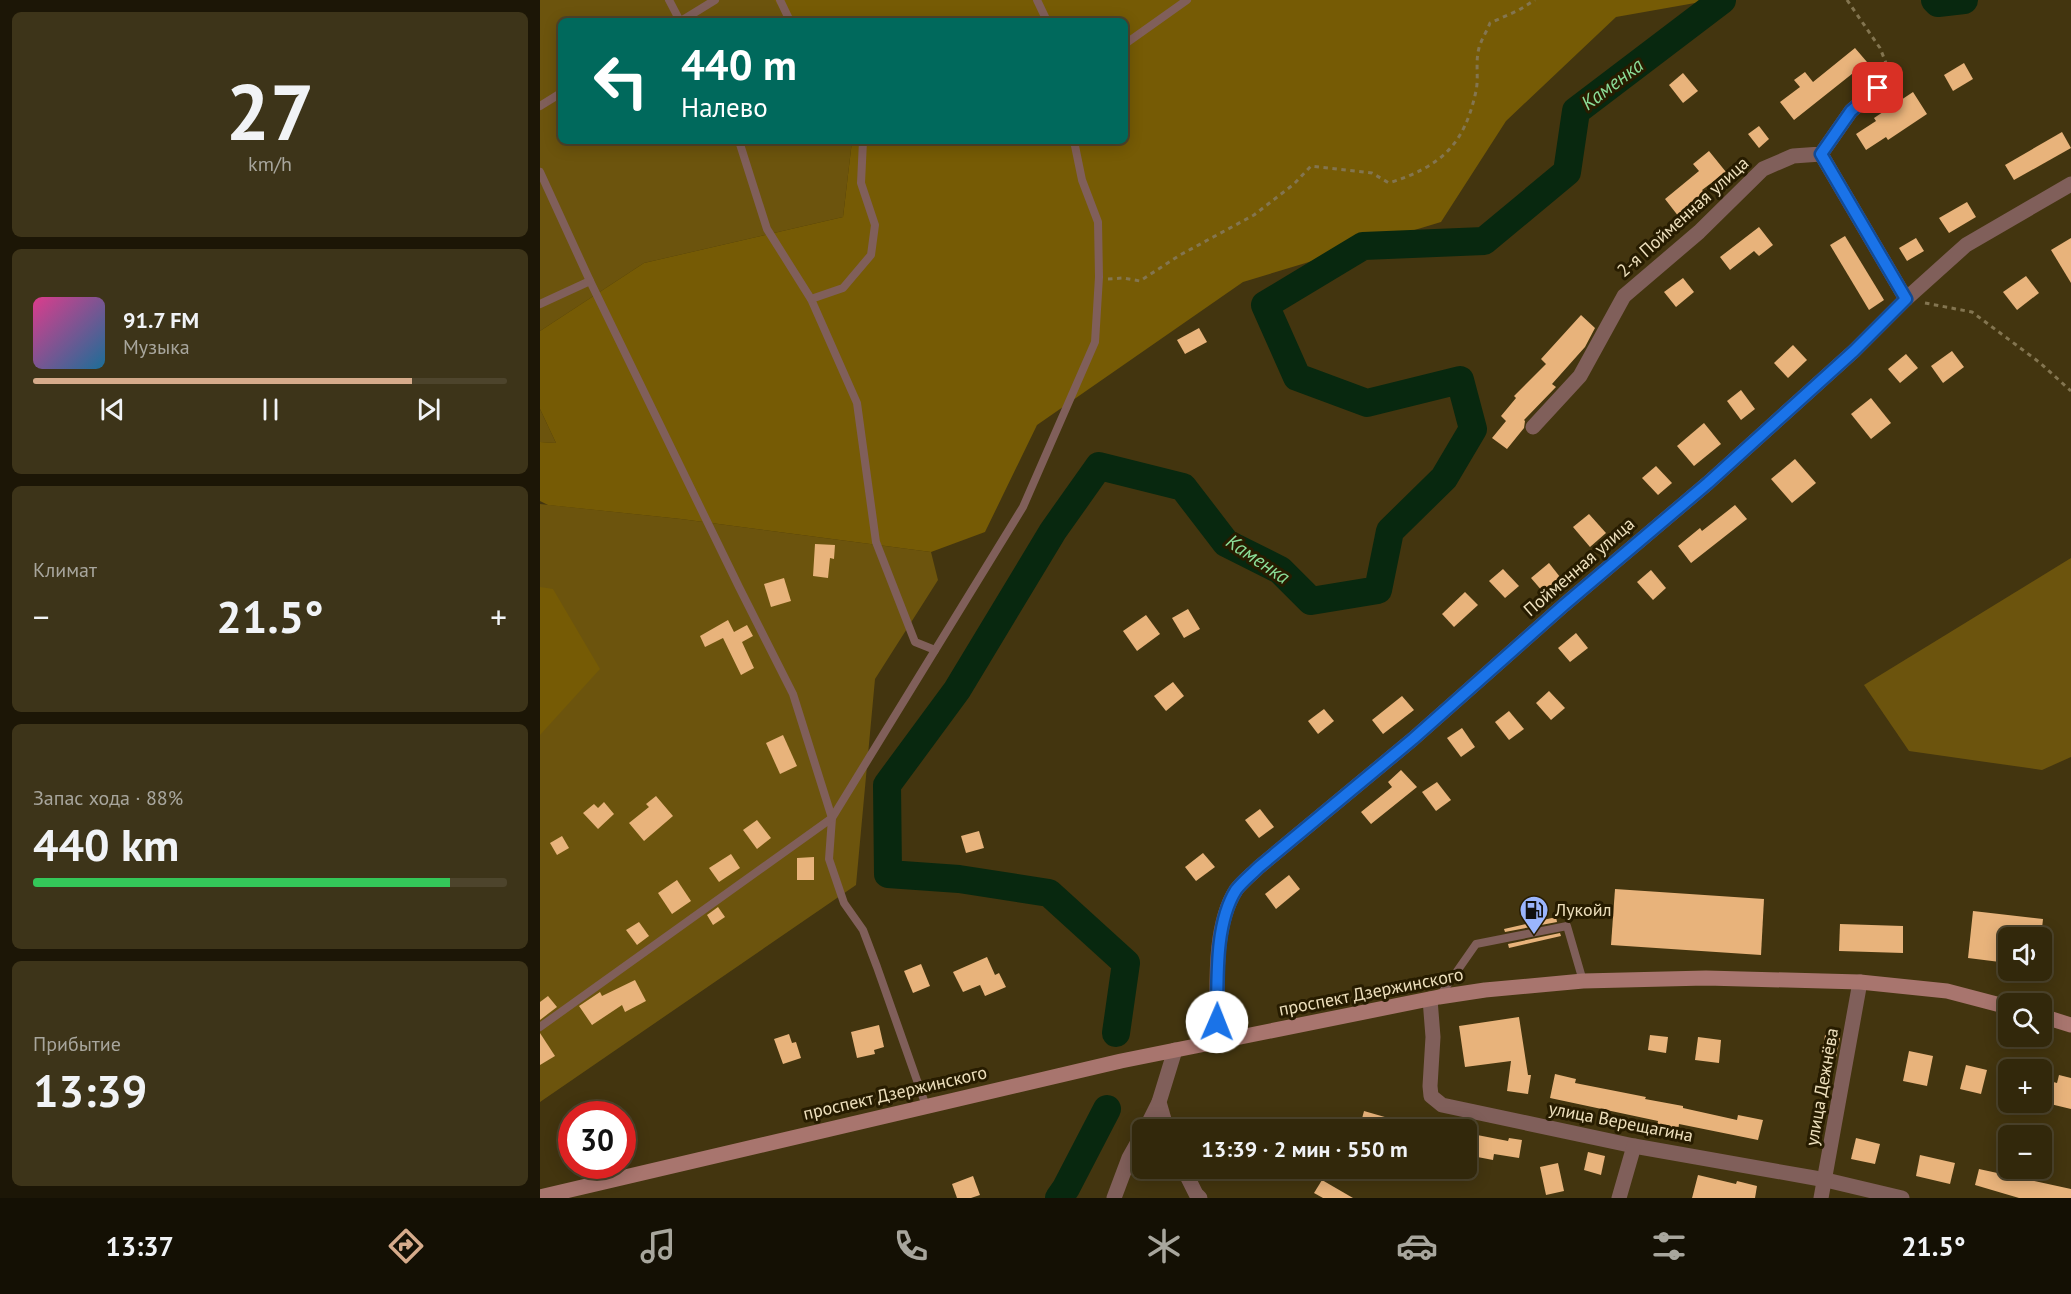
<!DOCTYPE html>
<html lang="ru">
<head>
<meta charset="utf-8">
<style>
  body { margin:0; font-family:"PT Sans",sans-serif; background:#3d3419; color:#f1f3f6; height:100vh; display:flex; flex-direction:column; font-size:22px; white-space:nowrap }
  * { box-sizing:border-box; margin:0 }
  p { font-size:20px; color:#a8a69d }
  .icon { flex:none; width:33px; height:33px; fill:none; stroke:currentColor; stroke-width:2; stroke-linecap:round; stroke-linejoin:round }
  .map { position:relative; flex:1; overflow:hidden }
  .drawer { display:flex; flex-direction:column; gap:12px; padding:12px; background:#1c1606; width:540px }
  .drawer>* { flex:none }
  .guide { position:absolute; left:18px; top:18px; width:570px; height:126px; border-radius:9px; box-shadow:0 3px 15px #0003,0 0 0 2px #4d442c; background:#00695c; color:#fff; overflow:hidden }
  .buttons { position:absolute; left:1458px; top:927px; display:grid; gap:12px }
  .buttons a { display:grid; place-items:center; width:54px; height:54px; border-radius:9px; background:#32280b; box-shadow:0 3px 15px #0003,0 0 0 2px #4d442c; font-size:30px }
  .speed { position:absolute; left:18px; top:1101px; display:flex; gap:12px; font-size:30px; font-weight:700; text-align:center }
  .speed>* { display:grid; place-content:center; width:78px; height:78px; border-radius:50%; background:#32280b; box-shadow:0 3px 15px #0003,0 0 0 2px #4d442c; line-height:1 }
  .speed .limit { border:9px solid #d22; background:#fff; color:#111 }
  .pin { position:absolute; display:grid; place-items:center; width:51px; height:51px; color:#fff; margin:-26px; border-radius:12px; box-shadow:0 3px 9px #0006 }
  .me { position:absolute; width:66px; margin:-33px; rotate:1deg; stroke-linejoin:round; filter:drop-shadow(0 0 4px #0008) }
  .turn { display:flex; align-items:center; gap:21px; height:126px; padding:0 24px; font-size:27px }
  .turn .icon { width:78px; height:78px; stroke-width:2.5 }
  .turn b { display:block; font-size:42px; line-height:51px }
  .big { font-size:45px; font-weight:700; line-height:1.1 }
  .drawer .widget { flex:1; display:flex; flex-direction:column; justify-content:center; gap:9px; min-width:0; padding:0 21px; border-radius:9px; background:#3d3419 }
  .drawer .dial { align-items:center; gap:0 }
  .dial b { font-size:78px; line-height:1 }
  .song { display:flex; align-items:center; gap:18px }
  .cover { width:72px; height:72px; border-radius:9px; background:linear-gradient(135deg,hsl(330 70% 55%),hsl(200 70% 35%)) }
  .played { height:6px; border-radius:3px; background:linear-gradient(90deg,#d6ab8b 80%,#4d442c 80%) }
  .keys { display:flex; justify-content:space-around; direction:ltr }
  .heat { display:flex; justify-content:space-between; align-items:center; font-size:33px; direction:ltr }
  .charge { height:9px; border-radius:4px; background:linear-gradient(90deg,#34c759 88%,#4d442c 0) }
  .trip { position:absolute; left:592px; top:1119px; width:345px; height:60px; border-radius:9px; background:#32280b; box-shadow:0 3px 15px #0003,0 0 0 2px #4d442c; font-weight:700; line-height:60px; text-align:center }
  .tabs { display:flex; height:96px; justify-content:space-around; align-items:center; background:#141004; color:#a8a69d }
  .tabs .icon { width:42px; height:42px }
  .tabs .current { color:#d6ab8b }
  .tabs b { font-size:27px; color:#f1f3f6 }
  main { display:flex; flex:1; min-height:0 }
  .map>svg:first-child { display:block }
  .green { fill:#6c540d }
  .forest { fill:#765b05 }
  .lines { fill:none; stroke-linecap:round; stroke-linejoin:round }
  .river { stroke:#08280f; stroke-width:28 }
  .building { fill:#e8b37b }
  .path { stroke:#837550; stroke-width:3; stroke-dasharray:4.5 4.5; stroke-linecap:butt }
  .lane { stroke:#805f5a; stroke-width:8 }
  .street { stroke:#805f5a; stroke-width:15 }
  .secondary { stroke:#a8756e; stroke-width:15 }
  .route-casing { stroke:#114b97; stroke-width:15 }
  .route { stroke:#1a73e8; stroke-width:10 }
  .labels { text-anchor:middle; stroke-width:6; stroke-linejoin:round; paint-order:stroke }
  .street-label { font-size:18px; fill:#eee0bd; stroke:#271c00 }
  .poi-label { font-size:18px; fill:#eee0bd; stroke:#271c00; text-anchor:start }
  .water-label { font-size:20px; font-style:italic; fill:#8bde98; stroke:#271c00 }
</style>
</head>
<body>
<main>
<section class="drawer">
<div class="widget dial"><b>27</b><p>km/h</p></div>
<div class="widget">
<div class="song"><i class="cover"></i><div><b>91.7 FM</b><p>Музыка</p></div></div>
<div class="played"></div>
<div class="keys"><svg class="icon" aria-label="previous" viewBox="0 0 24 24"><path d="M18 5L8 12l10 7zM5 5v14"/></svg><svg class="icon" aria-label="pause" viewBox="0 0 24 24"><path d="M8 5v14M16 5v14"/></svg><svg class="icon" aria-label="next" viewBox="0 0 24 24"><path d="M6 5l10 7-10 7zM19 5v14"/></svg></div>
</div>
<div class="widget"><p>Климат</p>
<div class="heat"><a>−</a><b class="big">21.5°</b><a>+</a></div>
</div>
<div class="widget"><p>Запас хода · 88%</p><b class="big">440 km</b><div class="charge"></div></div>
<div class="widget"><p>Прибытие</p><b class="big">13:39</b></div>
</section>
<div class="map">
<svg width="1531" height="1198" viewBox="0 0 1531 1198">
  <rect width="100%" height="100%" fill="#43350f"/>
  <g class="green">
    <path d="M0 0H262L272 21H21V141H312L303 217 104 263 0 331Z"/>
    <path d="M0 409 16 443 0 442Z"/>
    <path d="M0 504 141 519 391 552 398 580 335 679 316 885 0 1102Z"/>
    <path d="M1531 558V757L1502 770 1369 751 1324 685Z"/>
  </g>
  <g class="forest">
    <path d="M234 0H1172L1076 17 966 121 901 222 703 282 497 425 445 532 391 552 141 519 8 505 0 501V442L16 443 0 409V331L104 263 303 217 312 141H585V21H249Z"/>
    <path d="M0 587 13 589 60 669 0 735Z"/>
  </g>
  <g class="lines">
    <g class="river">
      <path d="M1395 0 1398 3 1424 0"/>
      <path d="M576 1033 586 963 509 893 419 879 348 874 347 785 417 690 513 531 559 466 643 487 686 543 740 570 771 601 838 590 850 531 904 478 933 429 920 380 827 403 757 377 725 305 823 246 944 241 1027 172 1036 111 1182 0"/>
      <path d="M519 1198 526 1188 567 1109"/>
    </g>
  </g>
  <g class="building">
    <path d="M1315 48 1327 62 1254 120 1240 102 1260 87 1254 80 1265 72 1273 82Z"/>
    <path d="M1424 63 1433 79 1413 91 1404 75Z"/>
    <path d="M1143 73 1158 91 1143 103 1129 85Z"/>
    <path d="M1373 92 1387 114 1348 140 1346 137 1326 150 1316 134 1336 121 1334 118Z"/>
    <path d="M1219 126 1229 139 1219 148 1208 134Z"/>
    <path d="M1522 132 1531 148 1474 180 1465 165Z"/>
    <path d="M1169 151 1186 172 1162 190 1166 195 1139 217 1125 199 1159 171 1153 164Z"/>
    <path d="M1427 202 1436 217 1409 233 1399 218Z"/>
    <path d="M1219 227 1233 245 1219 256 1214 251 1190 270 1180 257Z"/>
    <path d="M1305 236 1344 300 1329 310 1290 245Z"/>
    <path d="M1376 238 1384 251 1367 261 1359 248Z"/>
    <path d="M1531 238V283L1511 250Z"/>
    <path d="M1486 276 1499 293 1477 310 1463 292Z"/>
    <path d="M1143 278 1154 292 1136 307 1124 292Z"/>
    <path d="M1041 315 1055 328 1045 347 1012 384 1016 387 984 420 985 421 984 428 967 449 952 438 966 421 961 416 976 398 974 396 1006 364 1001 359Z"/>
    <path d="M659 328 667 342 645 354 637 340Z"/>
    <path d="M1253 345 1267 360 1248 378 1234 363Z"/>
    <path d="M1412 351 1424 367 1403 383 1391 366Z"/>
    <path d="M1366 354 1378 368 1360 383 1348 369Z"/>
    <path d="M1201 390 1215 409 1201 420 1187 401Z"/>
    <path d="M1331 398 1351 423 1331 439 1311 414Z"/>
    <path d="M1164 423 1181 444 1154 466 1137 446Z"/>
    <path d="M1255 459 1276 483 1252 503 1231 479Z"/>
    <path d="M1116 466 1132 483 1118 495 1102 478Z"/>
    <path d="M1195 505 1207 519 1151 563 1138 546 1160 528 1162 531Z"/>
    <path d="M1049 514 1066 533 1050 547 1033 527Z"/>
    <path d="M275 544 295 545 294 559 290 558 288 578 273 576Z"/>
    <path d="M1009 563 1020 577 1003 592 991 578Z"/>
    <path d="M963 569 979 586 965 598 949 581Z"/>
    <path d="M1111 570 1126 588 1113 600 1097 582Z"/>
    <path d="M244 578 251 601 231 607 224 584Z"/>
    <path d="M925 592 938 605 914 627 902 614Z"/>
    <path d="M648 609 660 629 644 638 632 618Z"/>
    <path d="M606 615 620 634 597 651 583 631Z"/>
    <path d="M188 620 194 632 207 625 213 636 202 642 214 668 201 675 183 638 165 647 160 636Z"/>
    <path d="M1036 633 1048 648 1030 662 1018 648Z"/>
    <path d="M633 682 644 696 626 711 614 696Z"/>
    <path d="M1009 691 1025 708 1011 720 996 703Z"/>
    <path d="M862 696 874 710 843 734 832 720Z"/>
    <path d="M784 709 794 721 778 734 768 721Z"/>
    <path d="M969 711 984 729 969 740 955 722Z"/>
    <path d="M922 728 935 747 921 757 907 738Z"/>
    <path d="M243 735 257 766 240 774 226 743Z"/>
    <path d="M861 770 877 787 831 824 821 812 852 787 848 782Z"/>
    <path d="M897 782 911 800 896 811 882 792Z"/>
    <path d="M116 796 133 816 104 841 89 823 109 807 106 804Z"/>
    <path d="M64 802 74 814 58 829 43 813 54 804 58 808Z"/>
    <path d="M720 809 734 827 719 838 705 820Z"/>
    <path d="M217 820 231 838 217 849 203 830Z"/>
    <path d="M439 831 444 848 426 853 421 836Z"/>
    <path d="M22 836 29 848 17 855 10 843Z"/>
    <path d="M663 853 675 867 656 881 645 867Z"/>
    <path d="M191 854 200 868 179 882 169 868Z"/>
    <path d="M274 857V880H257V858Z"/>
    <path d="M749 875 760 889 736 909 725 894Z"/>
    <path d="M137 880 151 901 132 914 118 893Z"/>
    <path d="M1075 889 1224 899 1221 955 1071 945Z"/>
    <path d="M178 907 185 917 173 925 167 915Z"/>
    <path d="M1433 911 1503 919 1501 938H1468V963L1428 958Z"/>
    <path d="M1016 917 1017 922 965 932 964 929Z"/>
    <path d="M99 922 109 936 97 945 86 930Z"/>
    <path d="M1300 924 1363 926V953L1299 951Z"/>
    <path d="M1020 933 1021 936 969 948 968 944Z"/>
    <path d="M447 957 455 975 459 973 466 987 445 996 440 985 423 992 413 972Z"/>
    <path d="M381 964 390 986 373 993 364 971Z"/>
    <path d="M95 980 106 1001 85 1012 82 1005 52 1025 39 1006 60 992 62 996Z"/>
    <path d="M8 996 17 1007 0 1020V1002Z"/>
    <path d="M979 1017 988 1075H991L988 1094 967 1091 971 1061 925 1067 919 1026Z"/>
    <path d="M339 1025 344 1047 334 1050 335 1054 317 1058 311 1032Z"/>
    <path d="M0 1033 15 1056 0 1065Z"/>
    <path d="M249 1034 252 1043 256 1042 261 1058 243 1064 234 1039Z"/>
    <path d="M1110 1035 1128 1037 1126 1053 1108 1050Z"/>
    <path d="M1285 1035 1300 1038 1296 1058 1282 1055Z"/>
    <path d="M1158 1037 1181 1040 1179 1063 1155 1060Z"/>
    <path d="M1369 1051 1393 1056 1387 1086 1363 1081Z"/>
    <path d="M1426 1065 1447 1070 1441 1094 1420 1089Z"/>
    <path d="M1015 1074 1036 1079 1035 1083 1106 1097 1105 1099 1143 1106V1108L1197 1120 1198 1115 1223 1120 1218 1140 1139 1124 1138 1131 1117 1127 1118 1121 1010 1098Z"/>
    <path d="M1519 1075 1531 1078V1109L1502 1102V1079L1517 1083Z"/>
    <path d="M824 1111 876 1126 875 1130H819Z"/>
    <path d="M932 1134 968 1141 969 1138 982 1140 979 1158 954 1154 953 1160 927 1155Z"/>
    <path d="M1316 1138 1340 1144 1335 1164 1311 1159Z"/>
    <path d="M1048 1152 1065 1156 1061 1175 1044 1170Z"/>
    <path d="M1380 1155 1415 1163 1410 1184 1376 1176Z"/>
    <path d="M1018 1163 1024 1191 1006 1195 1000 1167Z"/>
    <path d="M1439 1169 1531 1189V1198H1479L1435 1185Z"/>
    <path d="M1158 1175 1196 1184 1197 1181 1217 1186 1215 1198H1152Z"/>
    <path d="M433 1176 440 1195 431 1198H417L412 1184Z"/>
    <path d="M782 1180 813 1198H783L774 1193Z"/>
  </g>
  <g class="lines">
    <g class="path">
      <path d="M1307 0 1340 48 1346 63"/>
      <path d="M568 279 583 278 600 281 640 255 714 215 754 184 771 166 832 173 849 183C901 166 924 146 936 91 939 77 935 62 939 48 941 40 947 31 950 23L979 10 995 0"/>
      <path d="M1385 303 1432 312 1499 362 1531 391"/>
    </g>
    <g class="lane">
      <path d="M129 0 140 21"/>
      <path d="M240 0 250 21"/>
      <path d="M497 0 507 21"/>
      <path d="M141 21 175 0"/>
      <path d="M585 44 647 0"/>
      <path d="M0 106 21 93"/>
      <path d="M199 141 227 229 271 299 317 403 336 542 375 642 395 650"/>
      <path d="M0 172 50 281 199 587 253 694 292 818 289 859 304 903 323 930 337 967 386 1106"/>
      <path d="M271 299 303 288 331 255 335 225 321 183 323 141"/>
      <path d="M0 304 50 281"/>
      <path d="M899 997 936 944 1027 926 1043 981"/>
      <path d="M0 1027 292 818 483 507 555 342 559 277 558 222 542 180 534 141"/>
    </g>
    <g class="street">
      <path d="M1281 154 1366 299"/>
      <path d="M993 427 1040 376 1084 296 1159 232 1223 169 1253 156 1281 154 1311 111 1351 76"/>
      <path d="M890 999 893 1037 890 1086 891 1096 902 1105 1094 1146 1286 1180 1362 1198"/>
      <path d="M677 1041C678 997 671 929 696 890 702 882 712 874 719 867L873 739 1024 605 1168 483 1314 351 1366 299 1426 245 1531 184"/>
      <path d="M605 1130 619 1102"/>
      <path d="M627 1130 619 1102 635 1050"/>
      <path d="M643 1168 656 1194 660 1198"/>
      <path d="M574 1198 589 1158 603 1133"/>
      <path d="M1079 1198 1094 1146"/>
      <path d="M1281 1198 1320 982"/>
    </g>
    <g class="secondary">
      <path d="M1502 1016 1531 1025"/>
      <path d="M0 1197 581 1061 899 997 945 990 1043 981 1166 978 1320 982 1407 991 1468 1007"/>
    </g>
  </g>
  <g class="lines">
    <g class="route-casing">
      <path id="route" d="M677 1022C678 982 674 925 696 890 702 882 712 874 719 867L873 739 1024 605 1168 483 1314 351 1366 299 1281 154 1311 111 1338 88"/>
    </g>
    <use href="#route" class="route"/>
  </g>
  <defs>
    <g id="fuel-pin" transform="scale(1.5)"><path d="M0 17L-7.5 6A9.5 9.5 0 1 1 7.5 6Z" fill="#9ab5fd" stroke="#271c00"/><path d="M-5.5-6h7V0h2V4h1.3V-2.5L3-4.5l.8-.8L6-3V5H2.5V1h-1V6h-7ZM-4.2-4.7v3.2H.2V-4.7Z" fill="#111"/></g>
  </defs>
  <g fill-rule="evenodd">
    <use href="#fuel-pin" x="994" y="910"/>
  </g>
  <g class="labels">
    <g class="street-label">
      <text transform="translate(1143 217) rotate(-42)" y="6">2-я Пойменная улица</text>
      <text transform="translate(1039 567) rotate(-41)" y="6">Пойменная улица</text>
      <text transform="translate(831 992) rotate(-11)" y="6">проспект Дзержинского</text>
      <text transform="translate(1282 1087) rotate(-80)" y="6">улица Дежнёва</text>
      <text transform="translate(355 1093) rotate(-13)" y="6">проспект Дзержинского</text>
      <text transform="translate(1081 1122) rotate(11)" y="6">улица Верещагина</text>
    </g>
    <g class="poi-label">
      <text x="1015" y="916">Лукойл</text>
    </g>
    <g class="water-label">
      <text transform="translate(1072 84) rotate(-37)" y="7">Каменка</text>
      <text transform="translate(718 559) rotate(34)" y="7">Каменка</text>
    </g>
  </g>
</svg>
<div class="buttons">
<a><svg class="icon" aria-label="sound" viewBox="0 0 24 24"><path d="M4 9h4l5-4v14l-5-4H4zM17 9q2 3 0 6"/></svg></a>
<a><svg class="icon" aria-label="search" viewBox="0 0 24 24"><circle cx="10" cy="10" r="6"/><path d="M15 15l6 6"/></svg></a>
<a>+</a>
<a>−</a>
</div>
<div class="speed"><div class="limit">30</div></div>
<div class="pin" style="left:1338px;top:88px;background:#d93025"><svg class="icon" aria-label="arrive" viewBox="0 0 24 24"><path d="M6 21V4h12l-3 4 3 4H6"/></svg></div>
<svg class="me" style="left:677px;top:1022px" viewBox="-20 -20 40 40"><circle r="19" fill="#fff"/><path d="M0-13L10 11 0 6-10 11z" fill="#1a73e8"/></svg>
<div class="trip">13:39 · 2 мин · 550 m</div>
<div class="guide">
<div class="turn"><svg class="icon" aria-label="left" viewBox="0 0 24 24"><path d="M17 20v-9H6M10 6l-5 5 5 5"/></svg><div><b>440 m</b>Налево</div></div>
</div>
</div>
</main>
<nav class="tabs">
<b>13:37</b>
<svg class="icon current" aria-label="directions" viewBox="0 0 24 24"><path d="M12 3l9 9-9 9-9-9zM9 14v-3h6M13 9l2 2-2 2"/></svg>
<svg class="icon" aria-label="music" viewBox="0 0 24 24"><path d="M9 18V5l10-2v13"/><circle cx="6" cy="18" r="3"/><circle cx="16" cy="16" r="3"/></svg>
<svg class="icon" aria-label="phone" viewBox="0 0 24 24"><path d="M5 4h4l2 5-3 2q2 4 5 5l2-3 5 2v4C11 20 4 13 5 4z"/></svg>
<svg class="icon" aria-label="climate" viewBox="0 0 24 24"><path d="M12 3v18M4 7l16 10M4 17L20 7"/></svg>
<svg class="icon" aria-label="car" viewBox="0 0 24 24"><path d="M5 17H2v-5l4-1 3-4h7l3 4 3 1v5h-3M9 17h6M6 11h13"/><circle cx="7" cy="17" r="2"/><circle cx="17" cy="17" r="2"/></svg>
<svg class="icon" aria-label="filters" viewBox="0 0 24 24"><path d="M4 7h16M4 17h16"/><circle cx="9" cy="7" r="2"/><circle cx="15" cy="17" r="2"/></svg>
<b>21.5°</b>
</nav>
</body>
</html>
